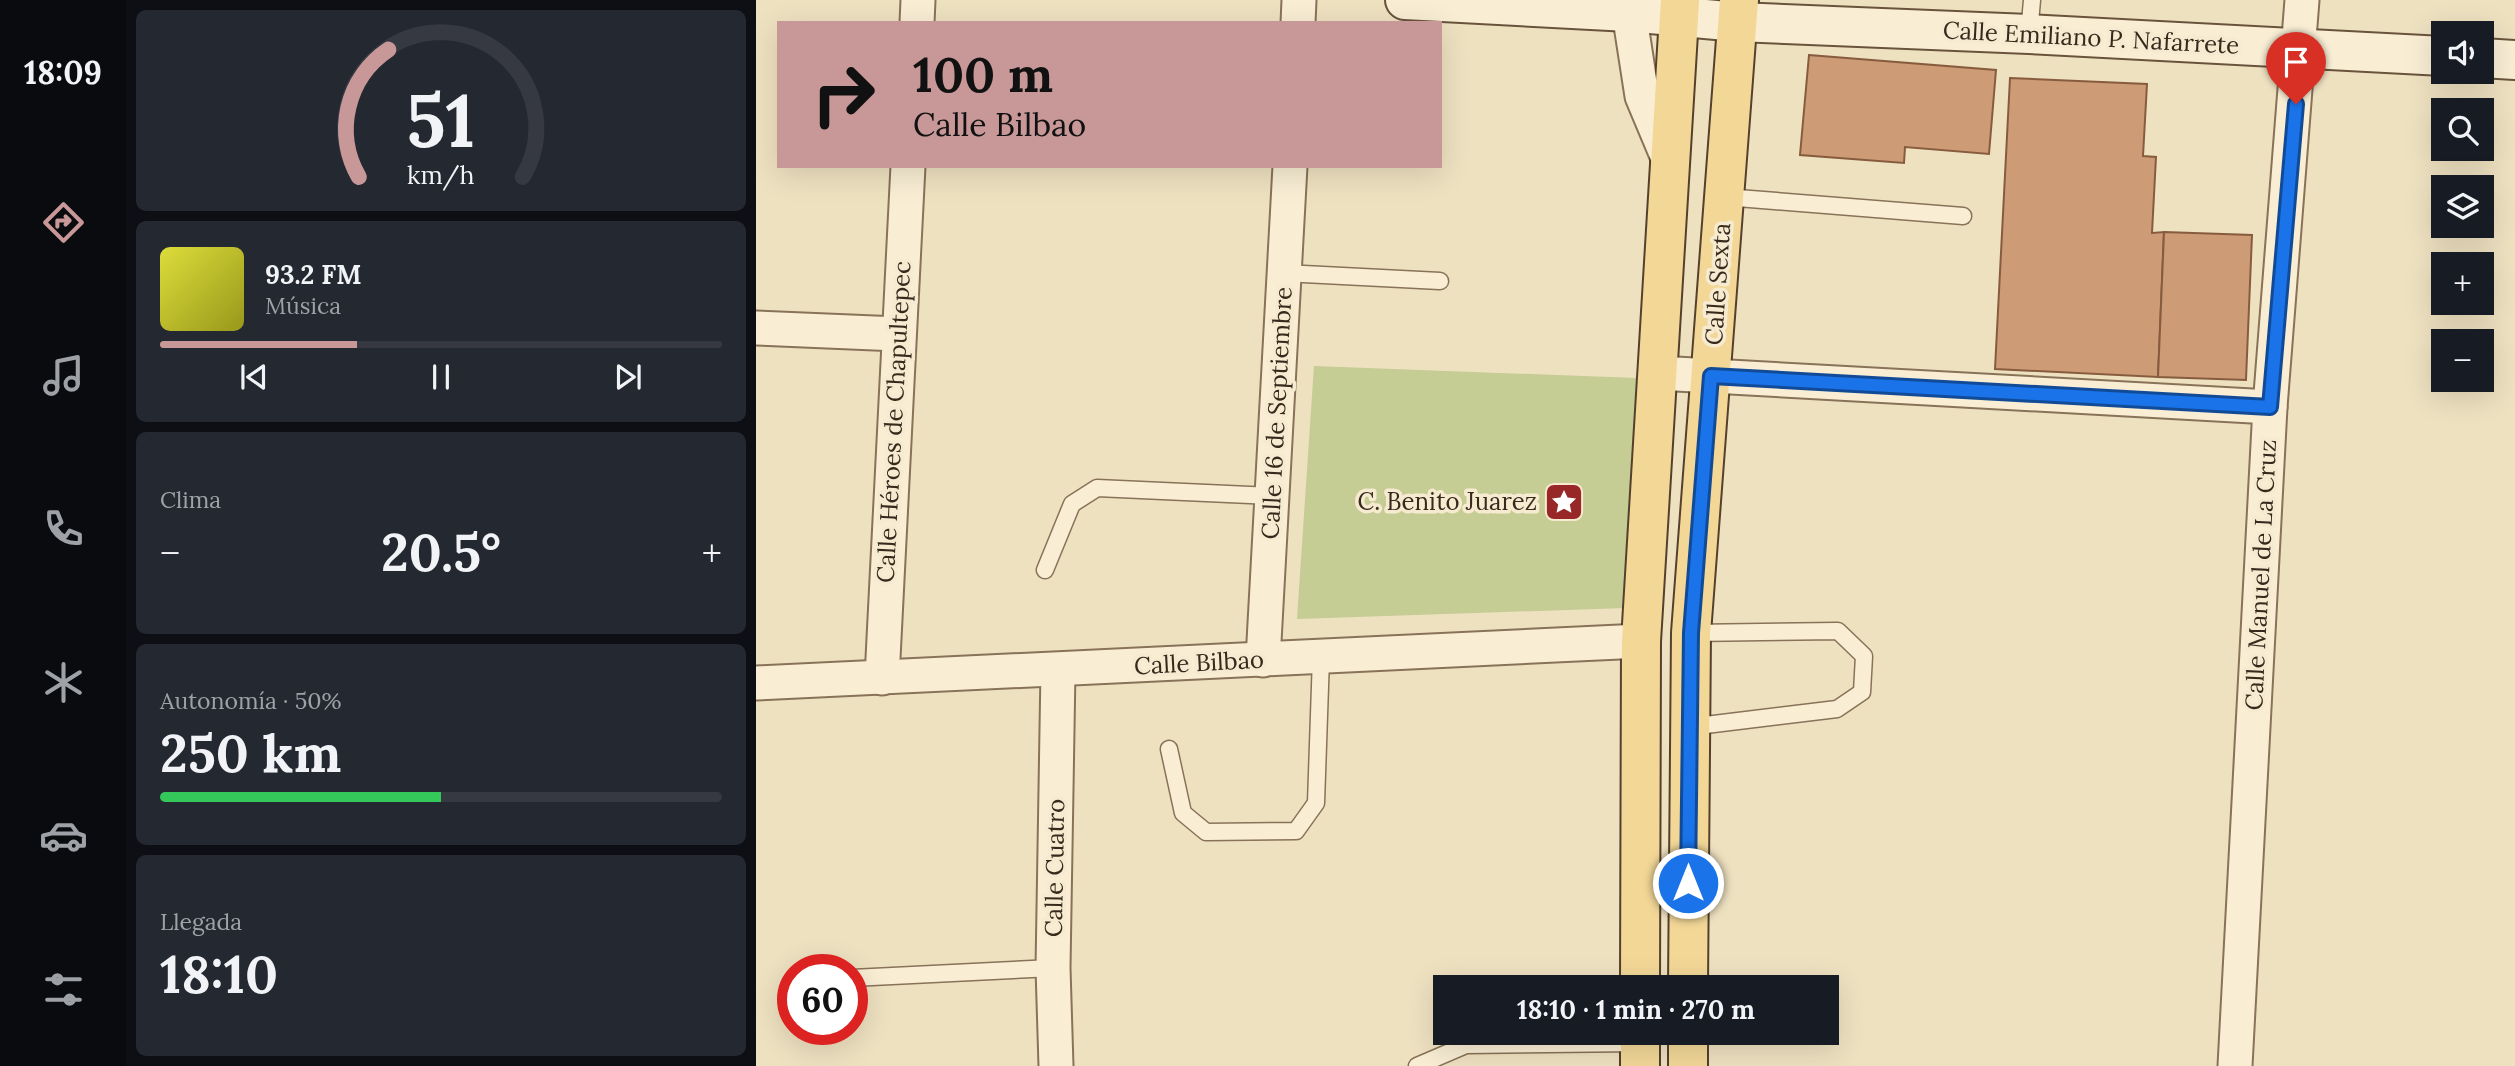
<!DOCTYPE html>
<html lang="es">
<head>
<meta charset="utf-8">
<style>
  body { margin:0; font-family:Lora,serif; background:#242831; color:#f1f3f6; height:100vh; display:flex; flex-direction:column; font-size:26px; white-space:nowrap }
  * { box-sizing:border-box; margin:0 }
  p { font-size:23px; color:#9ea1a6 }
  .icon { flex:none; width:38px; height:38px; fill:none; stroke:currentColor; stroke-width:2; stroke-linecap:round; stroke-linejoin:round }
  .map { position:relative; flex:1; overflow:hidden }
  .sheet { display:flex; flex-direction:column; gap:10px; padding:10px; background:#0d0f14; width:630px }
  .sheet>* { flex:none }
  .top-card { position:absolute; left:21px; top:21px; width:665px; height:147px; border-radius:0px; box-shadow:0 7px 28px #0002; background:#c89899; color:#111; overflow:hidden }
  .tools { position:absolute; left:1675px; top:21px; display:grid; gap:14px }
  .tools a { display:grid; place-items:center; width:63px; height:63px; border-radius:0px; background:#171b24; box-shadow:0 7px 28px #0002; font-size:35px }
  .speed { position:absolute; left:21px; top:954px; display:flex; gap:14px; font-size:35px; font-weight:700; text-align:center }
  .speed>* { display:grid; place-content:center; width:91px; height:91px; border-radius:50%; background:#171b24; box-shadow:0 7px 28px #0002; line-height:1 }
  .speed .limit { border:10px solid #d22; background:#fff; color:#111 }
  .pin { position:absolute; display:grid; place-items:center; width:60px; height:60px; color:#fff; margin:-72px -30px; border-radius:50% 50% 50% 0; rotate:-45deg; box-shadow:0 0 7px #0007 }
  .pin .icon { rotate:45deg }
  .me { position:absolute; width:77px; margin:-38px; rotate:0deg; stroke-linejoin:round; filter:drop-shadow(0 0 5px #0008) }
  .turn { display:flex; align-items:center; gap:24px; height:147px; padding:0 21px; font-size:32px }
  .turn .icon { width:91px; height:91px; stroke-width:2.5 }
  .turn b { display:block; font-size:49px; line-height:60px }
  .big { font-size:52px; font-weight:800; line-height:1.1 }
  .sheet .card { flex:1; display:flex; flex-direction:column; justify-content:center; gap:10px; min-width:0; padding:0 24px; border-radius:10px; background:#242831 }
  .sheet .dial { align-items:center; gap:0 }
  .dial svg { height:182px; overflow:visible; fill:none; stroke:#363941; stroke-width:7; stroke-linecap:round; text-anchor:middle }
  .dial text { fill:#f1f3f6; stroke:none }
  .song { display:flex; align-items:center; gap:21px }
  .cover { width:84px; height:84px; border-radius:10px; background:linear-gradient(135deg,hsl(60 70% 55%),hsl(60 70% 35%)) }
  .played { height:7px; border-radius:4px; background:linear-gradient(90deg,#c89899 35%,#363941 35%) }
  .keys { display:flex; justify-content:space-around; direction:ltr }
  .heat { display:flex; justify-content:space-between; align-items:center; font-size:38px; direction:ltr }
  .charge { height:10px; border-radius:5px; background:linear-gradient(90deg,#34c759 50%,#363941 0) }
  .trip { position:absolute; left:677px; top:975px; width:406px; height:70px; border-radius:0px; background:#171b24; box-shadow:0 7px 28px #0002; font-weight:800; line-height:70px; text-align:center }
  main { display:flex; flex:1; min-height:0 }
  .tabs { display:flex; flex-direction:column; width:126px; justify-content:space-around; align-items:center; background:#090b0e; color:#9ea1a6 }
  .tabs .icon { width:49px; height:49px }
  .tabs .current { color:#c89899 }
  .tabs b { font-size:32px; color:#f1f3f6 }
  .map>svg:first-child { display:block }
  .green { fill:#c5cc94 }
  .building { fill:#cd9b76; stroke:#875c3e; stroke-width:2 }
  .lines { fill:none; stroke-linecap:round; stroke-linejoin:round }
  .lane-casing { stroke:#887258; stroke-width:19 }
  .street-casing { stroke:#887258; stroke-width:37 }
  .secondary-casing { stroke:#69533b; stroke-width:42 }
  .primary-casing { stroke:#55402d; stroke-width:42 }
  .lane { stroke:#f9eed4; stroke-width:16 }
  .street { stroke:#f9eed4; stroke-width:33 }
  .secondary { stroke:#f9eed4; stroke-width:38 }
  .primary { stroke:#f2d797; stroke-width:38 }
  .route-casing { stroke:#114b97; stroke-width:18 }
  .route { stroke:#1a73e8; stroke-width:12 }
  .labels { text-anchor:middle; stroke-width:7; stroke-linejoin:round; paint-order:stroke }
  .street-label { font-size:24px; fill:#372a1d; stroke:#f6ebd0 }
  .poi-label { font-size:24px; fill:#372a1d; stroke:#f6ebd0; text-anchor:end }
</style>
</head>
<body>
<main>
<nav class="tabs">
<b>18:09</b>
<svg class="icon current" aria-label="directions" viewBox="0 0 24 24"><path d="M12 3l9 9-9 9-9-9zM9 14v-3h6M13 9l2 2-2 2"/></svg>
<svg class="icon" aria-label="music" viewBox="0 0 24 24"><path d="M9 18V5l10-2v13"/><circle cx="6" cy="18" r="3"/><circle cx="16" cy="16" r="3"/></svg>
<svg class="icon" aria-label="phone" viewBox="0 0 24 24"><path d="M5 4h4l2 5-3 2q2 4 5 5l2-3 5 2v4C11 20 4 13 5 4z"/></svg>
<svg class="icon" aria-label="climate" viewBox="0 0 24 24"><path d="M12 3v18M4 7l16 10M4 17L20 7"/></svg>
<svg class="icon" aria-label="car" viewBox="0 0 24 24"><path d="M5 17H2v-5l4-1 3-4h7l3 4 3 1v5h-3M9 17h6M6 11h13"/><circle cx="7" cy="17" r="2"/><circle cx="17" cy="17" r="2"/></svg>
<svg class="icon" aria-label="filters" viewBox="0 0 24 24"><path d="M4 7h16M4 17h16"/><circle cx="9" cy="7" r="2"/><circle cx="15" cy="17" r="2"/></svg>
</nav>
<section class="sheet">
<div class="card dial"><svg viewBox="0 0 100 80">
<path d="M14 69A42 42 0 1 1 86 69"/>
<path d="M14 69A42 42 0 0 1 27 13" stroke="#c89899"/>
<text x="50" y="56" font-size="32" font-weight="700">51</text>
<text x="50" y="72" font-size="11">km/h</text>
</svg></div>
<div class="card">
<div class="song"><i class="cover"></i><div><b>93.2 FM</b><p>Música</p></div></div>
<div class="played"></div>
<div class="keys"><svg class="icon" aria-label="previous" viewBox="0 0 24 24"><path d="M18 5L8 12l10 7zM5 5v14"/></svg><svg class="icon" aria-label="pause" viewBox="0 0 24 24"><path d="M8 5v14M16 5v14"/></svg><svg class="icon" aria-label="next" viewBox="0 0 24 24"><path d="M6 5l10 7-10 7zM19 5v14"/></svg></div>
</div>
<div class="card"><p>Clima</p>
<div class="heat"><a>−</a><b class="big">20.5°</b><a>+</a></div>
</div>
<div class="card"><p>Autonomía · 50%</p><b class="big">250 km</b><div class="charge"></div></div>
<div class="card"><p>Llegada</p><b class="big">18:10</b></div>
</section>
<div class="map">
<svg width="1759" height="1066" viewBox="0 0 1759 1066">
  <rect width="100%" height="100%" fill="#eee1c0"/>
  <path class="green" d="M558 366 881 378 869 608 541 619Z"/>
  <g class="building">
    <path d="M1053 55 1240 70 1233 154 1149 147 1148 163 1044 155Z"/>
    <path d="M1254 78 1391 84 1387 156 1400 157 1396 233 1408 232 1402 377 1239 369Z"/>
    <path d="M1408 232 1496 235 1490 380 1402 377Z"/>
  </g>
  <g class="lines">
    <g class="lane-casing">
      <g id="lane">
        <path d="M1273 34 1276 0"/>
        <path d="M969 197 1207 216"/>
        <path d="M528 273 684 281"/>
        <path d="M289 570 316 504 341 488 516 496"/>
        <path d="M933 727 1081 709 1106 692 1108 656 1082 631 935 633"/>
        <path d="M413 749 427 813 450 832 540 831 560 803 565 657"/>
        <path d="M96 978 297 968"/>
        <path d="M661 1066 710 1045 884 1043"/>
      </g>
    </g>
    <g class="street-casing">
      <g id="street">
        <path d="M875 0 873 12 886 96 915 165"/>
        <path d="M161 23 162 0"/>
        <path d="M542 23 543 0"/>
        <path d="M0 328 142 334"/>
        <path d="M902 373 1514 407"/>
        <path d="M507 660 534 166"/>
        <path d="M126 678 152 166"/>
        <path d="M0 683 885 641"/>
        <path d="M300 1066 297 968 302 670"/>
        <path d="M1479 1066 1514 407 1546 0"/>
      </g>
    </g>
    <g class="secondary-casing">
      <g id="secondary">
        <path d="M649 0 873 12 982 22 1273 34 1687 56"/>
        <path d="M1726 58 1759 60"/>
      </g>
    </g>
    <g class="primary-casing">
      <g id="primary">
        <path d="M884 987 885 641 924 0"/>
        <path d="M932 987 935 633 983 0"/>
        <path d="M884 1066V1032"/>
        <path d="M932 1066V1032"/>
      </g>
    </g>
    <use href="#lane" class="lane"/>
    <use href="#street" class="street"/>
    <use href="#secondary" class="secondary"/>
    <use href="#primary" class="primary"/>
  </g>
  <g class="lines">
    <g class="route-casing">
      <path id="route" d="M932 883 935 633 955 376 1514 407 1540 104"/>
    </g>
    <use href="#route" class="route"/>
  </g>
  <defs>
    <g id="sight-square" transform="scale(2.0125)"><rect x="-9" y="-9" width="18" height="18" rx="4" fill="#972827" stroke="#f6ebd0"/><path d="M0-6L1.8-2.2L6-1.7L2.9 1.2L3.7 5.4L0 3.3L-3.7 5.4L-2.9 1.2L-6-1.7L-1.8-2.2Z" fill="#fff"/></g>
  </defs>
  <g fill-rule="evenodd">
    <use href="#sight-square" x="808" y="502"/>
  </g>
  <g class="labels">
    <g class="street-label">
      <text transform="translate(1335 38) rotate(3)" y="8">Calle Emiliano P. Nafarrete</text>
      <text transform="translate(962 284) rotate(-86)" y="8">Calle Sexta</text>
      <text transform="translate(521 413) rotate(-87)" y="8">Calle 16 de Septiembre</text>
      <text transform="translate(138 422) rotate(-87)" y="8">Calle Héroes de Chapultepec</text>
      <text transform="translate(1505 575) rotate(-87)" y="8">Calle Manuel de La Cruz</text>
      <text transform="translate(443 663) rotate(-3)" y="8">Calle Bilbao</text>
      <text transform="translate(299 868) rotate(-89)" y="8">Calle Cuatro</text>
    </g>
    <g class="poi-label">
      <text x="781" y="510">C. Benito Juarez</text>
    </g>
  </g>
</svg>
<div class="tools">
<a><svg class="icon" aria-label="sound" viewBox="0 0 24 24"><path d="M4 9h4l5-4v14l-5-4H4zM17 9q2 3 0 6"/></svg></a>
<a><svg class="icon" aria-label="search" viewBox="0 0 24 24"><circle cx="10" cy="10" r="6"/><path d="M15 15l6 6"/></svg></a>
<a><svg class="icon" aria-label="layers" viewBox="0 0 24 24"><path d="M12 4l9 5-9 5-9-5zM3 14l9 5 9-5"/></svg></a>
<a>+</a>
<a>−</a>
</div>
<div class="speed"><div class="limit">60</div></div>
<div class="pin" style="left:1540px;top:104px;background:#d93025"><svg class="icon" aria-label="arrive" viewBox="0 0 24 24"><path d="M6 21V4h12l-3 4 3 4H6"/></svg></div>
<svg class="me" style="left:932px;top:883px" viewBox="-20 -20 40 40"><circle r="17" fill="#1a73e8" stroke="#fff" stroke-width="3"/><path d="M0-11L8 9 0 5-8 9z" fill="#fff"/></svg>
<div class="trip">18:10 · 1 min · 270 m</div>
<div class="top-card">
<div class="turn"><svg class="icon" aria-label="right" viewBox="0 0 24 24"><path d="M7 20v-9h11M14 6l5 5-5 5"/></svg><div><b>100 m</b>Calle Bilbao</div></div>
</div>
</div>
</main>
</body>
</html>
